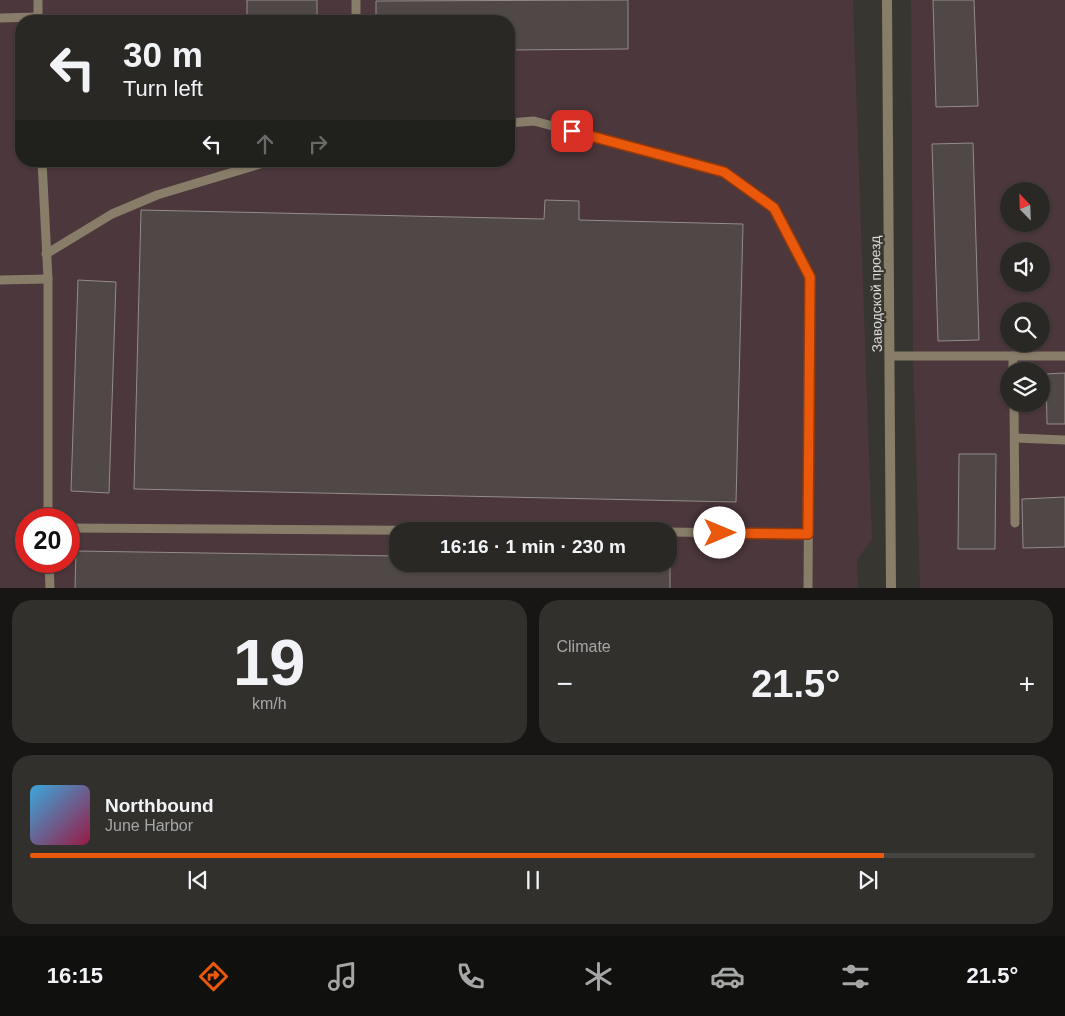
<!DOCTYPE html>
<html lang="en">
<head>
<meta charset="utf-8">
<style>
  body { margin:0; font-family:Helvetica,sans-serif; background:#31302c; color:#f1f3f6; height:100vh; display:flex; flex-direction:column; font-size:19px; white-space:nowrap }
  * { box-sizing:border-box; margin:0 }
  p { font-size:16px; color:#a5a6a6 }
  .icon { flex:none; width:28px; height:28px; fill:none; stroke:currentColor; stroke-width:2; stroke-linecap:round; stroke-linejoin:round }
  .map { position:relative; height:588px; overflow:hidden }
  .drawer { display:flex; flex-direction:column; gap:12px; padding:12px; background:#171614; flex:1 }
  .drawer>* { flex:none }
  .guide { position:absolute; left:15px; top:15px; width:500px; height:152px; border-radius:20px; box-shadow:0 1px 4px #0004,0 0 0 1px #454441; background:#292824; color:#f1f3f6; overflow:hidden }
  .needle { width:32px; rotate:337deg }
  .buttons { position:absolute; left:1000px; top:182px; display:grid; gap:10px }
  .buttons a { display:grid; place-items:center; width:50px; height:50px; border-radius:50%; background:#292824; box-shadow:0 1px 4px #0004,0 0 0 1px #454441; font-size:25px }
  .speed { position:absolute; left:15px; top:508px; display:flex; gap:10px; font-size:25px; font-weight:700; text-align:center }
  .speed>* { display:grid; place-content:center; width:65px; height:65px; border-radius:50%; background:#292824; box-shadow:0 1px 4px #0004,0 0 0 1px #454441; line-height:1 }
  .speed .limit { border:8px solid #d22; background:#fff; color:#111 }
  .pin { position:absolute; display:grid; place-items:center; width:42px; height:42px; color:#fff; margin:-21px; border-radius:10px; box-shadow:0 2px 8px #0006 }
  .me { position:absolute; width:55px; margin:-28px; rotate:90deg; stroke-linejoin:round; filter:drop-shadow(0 0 4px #0008) }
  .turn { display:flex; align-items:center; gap:18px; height:105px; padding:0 25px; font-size:22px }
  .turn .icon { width:65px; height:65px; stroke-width:2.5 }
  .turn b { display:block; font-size:35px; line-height:42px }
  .lanes { display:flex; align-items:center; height:48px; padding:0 25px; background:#0003; justify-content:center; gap:25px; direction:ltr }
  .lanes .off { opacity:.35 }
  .big { font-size:38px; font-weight:700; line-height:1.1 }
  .drawer .card { flex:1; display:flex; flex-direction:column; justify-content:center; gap:8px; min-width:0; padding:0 18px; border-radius:20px; background:#31302c }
  .drawer .dial { align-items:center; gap:0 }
  .dial b { font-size:65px; line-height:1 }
  .song { display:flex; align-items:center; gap:15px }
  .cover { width:60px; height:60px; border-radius:8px; background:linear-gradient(135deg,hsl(200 70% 55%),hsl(340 70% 35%)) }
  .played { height:5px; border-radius:2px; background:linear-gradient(90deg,#ea580c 85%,#454441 85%) }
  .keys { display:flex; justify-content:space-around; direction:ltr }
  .heat { display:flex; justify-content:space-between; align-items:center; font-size:28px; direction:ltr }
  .drawer .tiles { flex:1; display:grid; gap:12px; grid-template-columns:1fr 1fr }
  .card:last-child { grid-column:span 2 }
  .trip { position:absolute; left:389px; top:522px; width:288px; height:50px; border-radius:20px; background:#292824; box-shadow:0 1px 4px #0004,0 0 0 1px #454441; font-weight:700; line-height:50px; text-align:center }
  .dock { display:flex; height:80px; justify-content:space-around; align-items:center; background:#10100e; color:#a5a6a6 }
  .dock .icon { width:35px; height:35px }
  .dock .on { color:#ea580c }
  .dock b { font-size:22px; color:#f1f3f6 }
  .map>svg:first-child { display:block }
  .industrial { fill:#4b373c; fill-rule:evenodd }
  .building { fill:#4f4847; stroke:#948c8a }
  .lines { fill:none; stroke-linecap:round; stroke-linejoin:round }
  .lane { stroke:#877d68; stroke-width:9 }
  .street { stroke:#877d68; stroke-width:10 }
  .route-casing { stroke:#983908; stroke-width:12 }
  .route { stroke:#ea580c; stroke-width:9 }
  .labels { text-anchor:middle; stroke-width:4.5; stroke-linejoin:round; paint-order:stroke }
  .street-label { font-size:14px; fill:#dbd9d6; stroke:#373630 }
</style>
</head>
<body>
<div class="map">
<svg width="1065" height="589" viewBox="0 0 1065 589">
  <rect width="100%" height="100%" fill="#373630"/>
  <g class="industrial">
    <path d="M0 0H853L872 539 857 560 858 588H0ZM21 21H509V161H21ZM26 519H69V561H26ZM398 531H668V564H398Z"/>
    <path d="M911 0H1065V588H920L913 357ZM1009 191H1041V224H1009ZM1009 251H1041V284H1009ZM1009 311H1041V344H1009ZM1009 371H1041V404H1009Z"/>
  </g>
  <g class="building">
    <rect x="247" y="0" width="70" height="21"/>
    <path d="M628 0V49L509 50V21H376V1Z"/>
    <path d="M933 0H974L978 106 936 107Z"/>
    <path d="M973 143 979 340 938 341 932 144Z"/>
    <path d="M545 200 579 201V220L743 224 736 502 134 489 141 210 544 219Z"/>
    <path d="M78 280 116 282 109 493 71 491Z"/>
    <path d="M1065 373V424H1047L1046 374Z"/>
    <path d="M959 454H996L995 549H958Z"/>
    <path d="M1065 497V547L1023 548 1022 499Z"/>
    <path d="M76 551 398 556V564H668V560H670V589H75Z"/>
  </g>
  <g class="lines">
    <g class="lane">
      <path d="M38 0V21"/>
      <path d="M356 0V21"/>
      <path d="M0 18 38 17"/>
      <path d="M509 123 534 121 724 172 774 208 810 277 808 589"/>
      <path d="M42 161 48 279V519"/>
      <path d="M46 254 112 214 157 195 270 161"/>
      <path d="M0 280 48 279"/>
      <path d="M891 356H1065"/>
      <path d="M1013 356V371"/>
      <path d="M1014 404 1015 523"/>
      <path d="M1016 438 1065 440"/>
      <path d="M69 528 520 531"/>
      <path d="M668 532 809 534"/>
      <path d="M49 561 50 589"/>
    </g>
    <path class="street" d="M887 0 891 589"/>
  </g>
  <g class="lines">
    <g class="route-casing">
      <path id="route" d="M572 131 724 172 774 208 810 277 808 534 720 533"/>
    </g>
    <use href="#route" class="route"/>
  </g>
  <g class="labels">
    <g class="street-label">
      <text transform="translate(876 294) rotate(-91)" y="5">Заводской проезд</text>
    </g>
  </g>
</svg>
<div class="buttons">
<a><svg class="needle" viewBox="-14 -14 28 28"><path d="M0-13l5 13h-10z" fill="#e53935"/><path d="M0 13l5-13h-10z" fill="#a5a6a6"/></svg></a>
<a><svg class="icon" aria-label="sound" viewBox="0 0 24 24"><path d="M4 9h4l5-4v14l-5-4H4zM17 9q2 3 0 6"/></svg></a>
<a><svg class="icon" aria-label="search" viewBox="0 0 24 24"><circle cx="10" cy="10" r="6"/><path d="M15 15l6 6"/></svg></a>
<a><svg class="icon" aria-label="layers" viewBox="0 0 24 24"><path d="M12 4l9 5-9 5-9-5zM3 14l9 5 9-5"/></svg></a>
</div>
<div class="speed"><div class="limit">20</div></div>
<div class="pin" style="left:572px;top:131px;background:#d93025"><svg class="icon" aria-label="arrive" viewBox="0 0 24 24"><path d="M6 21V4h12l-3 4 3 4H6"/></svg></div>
<svg class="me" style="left:720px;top:533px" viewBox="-20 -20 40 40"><circle r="19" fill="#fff"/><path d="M0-13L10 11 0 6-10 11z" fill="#ea580c"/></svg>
<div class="trip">16:16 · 1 min · 230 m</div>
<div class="guide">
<div class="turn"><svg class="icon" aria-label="left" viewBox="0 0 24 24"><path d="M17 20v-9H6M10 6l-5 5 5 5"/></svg><div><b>30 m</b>Turn left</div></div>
<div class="lanes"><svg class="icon" aria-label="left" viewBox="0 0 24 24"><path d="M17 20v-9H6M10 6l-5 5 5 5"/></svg><svg class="icon off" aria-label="ahead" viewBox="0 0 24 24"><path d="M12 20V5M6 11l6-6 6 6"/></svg><svg class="icon off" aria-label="right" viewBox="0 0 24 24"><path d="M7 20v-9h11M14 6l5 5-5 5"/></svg></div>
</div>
</div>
<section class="drawer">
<div class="tiles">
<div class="card dial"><b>19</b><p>km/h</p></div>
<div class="card"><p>Climate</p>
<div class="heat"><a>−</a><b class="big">21.5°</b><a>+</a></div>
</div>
<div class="card">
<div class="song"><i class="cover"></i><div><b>Northbound</b><p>June Harbor</p></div></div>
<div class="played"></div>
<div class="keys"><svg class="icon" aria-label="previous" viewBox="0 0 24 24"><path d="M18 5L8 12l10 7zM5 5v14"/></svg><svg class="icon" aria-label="pause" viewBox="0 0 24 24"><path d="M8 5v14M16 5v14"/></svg><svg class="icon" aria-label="next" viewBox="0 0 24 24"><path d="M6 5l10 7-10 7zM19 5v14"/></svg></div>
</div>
</div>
</section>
<nav class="dock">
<b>16:15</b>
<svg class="icon on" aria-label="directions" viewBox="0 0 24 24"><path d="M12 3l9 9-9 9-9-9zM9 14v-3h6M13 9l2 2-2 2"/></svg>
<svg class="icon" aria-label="music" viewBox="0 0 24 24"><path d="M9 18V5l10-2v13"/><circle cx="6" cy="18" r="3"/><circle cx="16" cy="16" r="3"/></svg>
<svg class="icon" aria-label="phone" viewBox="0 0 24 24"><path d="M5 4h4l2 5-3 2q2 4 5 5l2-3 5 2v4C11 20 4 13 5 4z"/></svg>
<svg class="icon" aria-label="climate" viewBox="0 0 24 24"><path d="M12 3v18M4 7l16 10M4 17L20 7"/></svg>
<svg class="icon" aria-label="car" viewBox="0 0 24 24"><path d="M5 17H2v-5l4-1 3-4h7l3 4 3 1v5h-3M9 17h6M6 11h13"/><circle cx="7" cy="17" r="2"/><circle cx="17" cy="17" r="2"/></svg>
<svg class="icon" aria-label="filters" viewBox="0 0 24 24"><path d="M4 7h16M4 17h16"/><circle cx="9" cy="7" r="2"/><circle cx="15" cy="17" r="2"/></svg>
<b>21.5°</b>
</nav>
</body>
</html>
